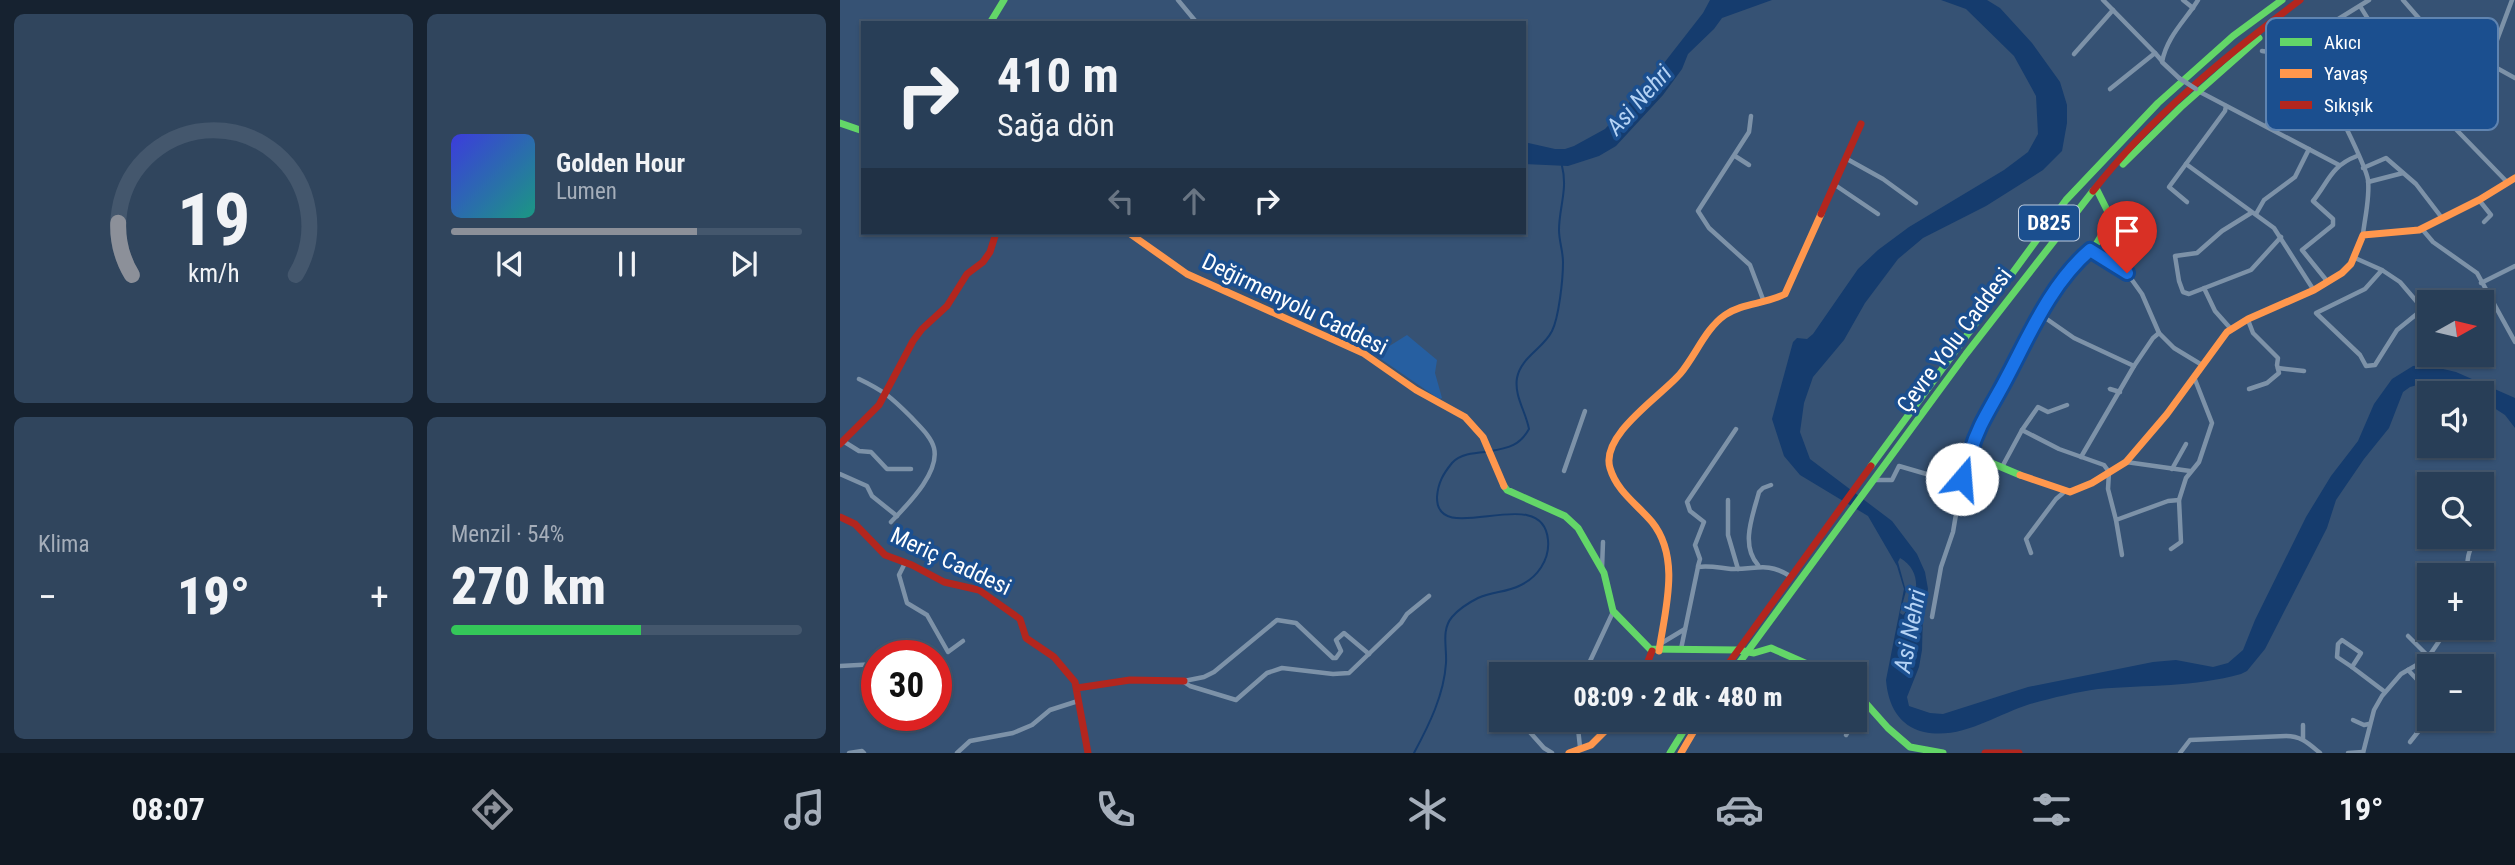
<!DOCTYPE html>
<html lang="tr">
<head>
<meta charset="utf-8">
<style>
  body { margin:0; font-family:"Roboto Condensed",sans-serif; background:#30455d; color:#f1f3f6; height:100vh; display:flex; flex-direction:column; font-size:26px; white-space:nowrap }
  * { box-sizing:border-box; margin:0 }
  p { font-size:23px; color:#a5aeba }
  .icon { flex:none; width:38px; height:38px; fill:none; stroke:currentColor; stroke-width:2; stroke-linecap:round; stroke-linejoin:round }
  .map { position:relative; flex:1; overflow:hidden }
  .drawer { display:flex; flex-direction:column; gap:14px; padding:14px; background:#162230; width:840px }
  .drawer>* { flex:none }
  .banner { position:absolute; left:21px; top:21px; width:665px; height:214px; border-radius:0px; box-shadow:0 2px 5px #0004,0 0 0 2px #44576d; background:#283e57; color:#f1f3f6; overflow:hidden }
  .needle { width:46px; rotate:82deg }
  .buttons { position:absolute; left:1577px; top:290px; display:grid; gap:14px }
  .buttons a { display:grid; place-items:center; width:77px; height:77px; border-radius:0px; background:#283e57; box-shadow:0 2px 5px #0004,0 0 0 2px #44576d; font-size:35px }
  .speed { position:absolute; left:21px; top:640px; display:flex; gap:14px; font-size:35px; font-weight:700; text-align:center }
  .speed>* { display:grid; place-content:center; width:91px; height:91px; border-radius:50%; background:#283e57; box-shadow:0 2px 5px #0004,0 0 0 2px #44576d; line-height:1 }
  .speed .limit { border:10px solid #d22; background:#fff; color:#111 }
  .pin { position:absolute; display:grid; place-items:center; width:60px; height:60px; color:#fff; margin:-72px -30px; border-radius:50% 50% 50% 0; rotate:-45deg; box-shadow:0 0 7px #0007 }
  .pin .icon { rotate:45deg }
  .me { position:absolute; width:77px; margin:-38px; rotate:18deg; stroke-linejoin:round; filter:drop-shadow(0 0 5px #0008) }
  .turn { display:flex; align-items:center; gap:24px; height:147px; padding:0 21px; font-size:32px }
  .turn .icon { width:91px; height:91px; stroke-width:2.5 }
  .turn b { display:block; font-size:49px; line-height:60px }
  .lanes { display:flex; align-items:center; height:66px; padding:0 21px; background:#0003; justify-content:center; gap:35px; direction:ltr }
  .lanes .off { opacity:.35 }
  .big { font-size:52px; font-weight:800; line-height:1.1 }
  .drawer .widget { flex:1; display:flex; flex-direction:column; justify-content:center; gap:10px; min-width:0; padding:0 24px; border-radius:10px; background:#30455d }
  .drawer .dial { align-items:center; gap:0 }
  .dial svg { height:182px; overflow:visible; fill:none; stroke:#44576d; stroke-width:7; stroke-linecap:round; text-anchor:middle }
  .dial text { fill:#f1f3f6; stroke:none }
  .song { display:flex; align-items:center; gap:21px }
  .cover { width:84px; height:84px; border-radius:10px; background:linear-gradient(135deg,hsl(240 70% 55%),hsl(170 70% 35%)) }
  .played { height:7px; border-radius:4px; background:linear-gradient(90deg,#8c9099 70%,#44576d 70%) }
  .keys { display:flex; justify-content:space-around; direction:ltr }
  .heat { display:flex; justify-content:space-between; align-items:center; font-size:38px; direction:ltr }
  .charge { height:10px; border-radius:5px; background:linear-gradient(90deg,#34c759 54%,#44576d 0) }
  .drawer .tiles { flex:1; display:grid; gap:14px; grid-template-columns:repeat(2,1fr) }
  .trip { position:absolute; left:649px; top:662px; width:378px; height:70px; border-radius:0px; background:#283e57; box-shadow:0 2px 5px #0004,0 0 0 2px #44576d; font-weight:800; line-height:70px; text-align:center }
  .dock { display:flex; height:112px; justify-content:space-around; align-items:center; background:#101923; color:#a5aeba }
  .dock .icon { width:49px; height:49px }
  .dock .active { color:#8c9099 }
  .dock b { font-size:32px; color:#f1f3f6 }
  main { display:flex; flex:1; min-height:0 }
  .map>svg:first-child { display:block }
  .green { fill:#265fa1 }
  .water { fill:#153c6e; fill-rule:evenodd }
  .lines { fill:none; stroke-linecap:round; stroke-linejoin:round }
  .stream { stroke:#153c6e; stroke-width:2 }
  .street { stroke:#7d92a8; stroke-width:4.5 }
  .fast { stroke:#63d668; stroke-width:7 }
  .slow { stroke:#ff974d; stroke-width:7 }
  .jam { stroke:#b3261e; stroke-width:7 }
  .street-bridge { stroke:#7d92a8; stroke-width:4.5 }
  .route-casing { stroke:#114b97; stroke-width:18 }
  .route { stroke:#1a73e8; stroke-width:12 }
  .labels { text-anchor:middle; stroke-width:7; stroke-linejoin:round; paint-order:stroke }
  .shield { fill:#1b4f8f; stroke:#bbcadd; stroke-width:2 }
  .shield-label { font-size:21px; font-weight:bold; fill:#fff }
  .street-label { font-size:23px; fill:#fff; stroke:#1b4f8f }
  .water-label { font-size:24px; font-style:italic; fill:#b5d3f5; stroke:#1b4f8f }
  .key { fill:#1b4f8f; stroke:#5f84b1; stroke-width:2 }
  .key-label { font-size:19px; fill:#fff }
</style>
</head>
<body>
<main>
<section class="drawer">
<div class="tiles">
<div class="widget dial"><svg viewBox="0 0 100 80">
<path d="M14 69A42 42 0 1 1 86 69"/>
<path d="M14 69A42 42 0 0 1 8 46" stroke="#8c9099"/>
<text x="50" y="56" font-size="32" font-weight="700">19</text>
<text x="50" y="72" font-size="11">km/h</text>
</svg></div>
<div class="widget">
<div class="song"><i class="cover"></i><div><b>Golden Hour</b><p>Lumen</p></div></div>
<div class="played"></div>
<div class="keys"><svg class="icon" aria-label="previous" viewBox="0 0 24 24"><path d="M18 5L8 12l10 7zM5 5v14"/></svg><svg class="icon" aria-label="pause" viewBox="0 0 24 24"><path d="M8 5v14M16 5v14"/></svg><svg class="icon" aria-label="next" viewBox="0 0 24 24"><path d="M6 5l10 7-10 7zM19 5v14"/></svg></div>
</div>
<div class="widget"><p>Klima</p>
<div class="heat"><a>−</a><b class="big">19°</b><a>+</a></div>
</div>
<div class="widget"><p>Menzil · 54%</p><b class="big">270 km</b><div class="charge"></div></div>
</div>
</section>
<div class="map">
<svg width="1675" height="753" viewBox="0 0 1675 753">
  <rect width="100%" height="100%" fill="#365274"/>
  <path class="green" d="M567 335 597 360 595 373 602 398 599 399 535 355Z"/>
  <g class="water">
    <path d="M870 0H932L882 18 874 29 848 54 842 69 823 95 776 146 759 156 728 166 684 164V142L715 149H725L734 146 765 129 817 72 863 13Z"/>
    <path d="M1101 0H1147L1160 8 1192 43 1220 82 1227 105V123L1222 151 1203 170 1146 206 1083 238 1058 259 1025 303 1004 340 973 377 964 403 960 432 970 459 1052 521 1077 554 1085 572 1088 589 1083 612 1082 650 1079 667 1067 697 1069 706 1090 713 1103 714 1188 687 1313 662 1336 660 1373 667 1388 663 1403 650 1415 620 1466 517 1491 476 1518 441 1534 404 1552 379 1573 366 1586 365 1616 372 1675 398V428L1665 415 1642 400V394H1631L1592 381 1570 387 1563 392 1549 428 1524 459 1496 500 1487 528 1425 649 1407 671 1401 674C1355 687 1306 685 1258 689 1236 692 1212 698 1190 704 1155 715 1122 740 1084 732 1058 726 1048 704 1046 680L1064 589 1057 566 1028 516 960 475 944 456 932 419 953 342 957 338 967 339 973 334 1018 269 1038 250 1069 227 1164 170 1188 152 1198 134 1196 96 1174 56 1126 9ZM1060 558C1083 571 1079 599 1063 615L1060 613 1066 591 1058 562Z"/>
  </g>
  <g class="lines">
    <g class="stream">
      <path d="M651 451C669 448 680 445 689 429 686 412 674 396 677 378 681 357 703 349 712 331 719 317 723 279 723 262 723 251 719 241 719 230 719 208 728 189 722 166"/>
      <path d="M574 753C589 725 604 695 606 663 607 647 601 630 612 617 618 610 630 602 638 598 651 592 667 592 679 586 697 578 710 560 708 540 703 480 596 550 597 497 598 483 603 474 612 463 620 454 634 453 646 452"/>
    </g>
    <g class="street">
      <path d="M338 0 357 23"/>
      <path d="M1263 0 1315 53"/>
      <path d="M1343 0 1353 8"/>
      <path d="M1563 0 1590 31 1675 78"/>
      <path d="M1520 6C1531 26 1543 40 1561 53L1562 58 1553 71"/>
      <path d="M1466 43 1474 34 1529 0"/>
      <path d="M1422 51 1455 56"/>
      <path d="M1234 54 1273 10"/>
      <path d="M1648 64 1672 0"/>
      <path d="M1449 75C1460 77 1471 77 1480 83 1490 91 1526 167 1528 180 1530 197 1525 217 1523 234"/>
      <path d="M1339 78 1322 62C1327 36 1345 21 1358 0"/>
      <path d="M1270 89 1315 53 1322 61"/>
      <path d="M1487 89 1507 65 1531 26"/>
      <path d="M1360 92 1499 165"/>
      <path d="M911 116 909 132 858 211 869 228 910 265 924 302"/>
      <path d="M1426 126 1444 92 1455 56 1466 43 1492 55 1507 65 1548 72 1553 71 1605 118 1668 183"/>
      <path d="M895 156 909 165"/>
      <path d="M1007 159 1043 179 1076 203"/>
      <path d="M1346 164 1434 228 1473 289"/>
      <path d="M1523 168 1546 158 1576 184 1602 218"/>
      <path d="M1528 182 1563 173"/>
      <path d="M995 185 1038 214"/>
      <path d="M1639 200 1651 215 1644 222"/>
      <path d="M1347 202 1329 187 1385 111 1386 106"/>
      <path d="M1411 213 1382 231 1357 253 1335 256 1339 281 1343 292 1349 294 1411 270 1441 237"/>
      <path d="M1416 214 1424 200 1455 177 1469 149"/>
      <path d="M1582 229 1593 242 1637 273 1675 342"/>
      <path d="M1251 251 1287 273 1302 294 1319 333 1334 348 1362 365"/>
      <path d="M1515 258 1542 270"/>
      <path d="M1542 270 1560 282 1583 309 1557 330 1535 365 1526 366 1520 355 1476 313 1525 289Z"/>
      <path d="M1487 281 1462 250 1493 225V219L1473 201C1489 181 1491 166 1517 156"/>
      <path d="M1641 283 1675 266"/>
      <path d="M1364 288 1375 311 1391 329"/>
      <path d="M1201 315 1234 338 1294 366"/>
      <path d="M1408 320 1413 333 1438 358 1437 365 1439 373 1427 383 1409 389"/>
      <path d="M1438 368 1464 371"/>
      <path d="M19 379C44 391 51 397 71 417 79 426 91 436 94 448 100 473 67 505 51 522"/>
      <path d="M1270 389 1280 392"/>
      <path d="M1227 405 1208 412 1198 407 1182 430 1219 449 1264 465 1269 472 1268 489 1276 520 1328 501 1339 500"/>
      <path d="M3 441 19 451 31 452 47 469H71"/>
      <path d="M1241 457 1294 366 1313 338 1319 333"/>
      <path d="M1286 462 1350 471"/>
      <path d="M1162 467 1182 430"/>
      <path d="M1332 469 1346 444"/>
      <path d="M724 471 745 411"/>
      <path d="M0 474 27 486 32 496 57 516"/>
      <path d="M1035 480H1052L1059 466 1107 480 1122 476"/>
      <path d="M888 500V535L898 569"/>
      <path d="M1276 520 1282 555"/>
      <path d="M1642 525 1645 500 1644 476"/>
      <path d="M1331 549 1341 542 1339 500 1346 478 1359 462 1372 423 1354 377"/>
      <path d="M1191 553 1186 539 1216 499 1223 493"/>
      <path d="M65 563 59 575 67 603 87 615 108 652 123 641"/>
      <path d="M918 565C900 545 913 515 919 492L923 488 931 485"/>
      <path d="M858 566 860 559 855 545 864 522 850 511 847 502 896 429"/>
      <path d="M762 569 763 542"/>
      <path d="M1629 574 1650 575"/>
      <path d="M1629 576C1625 560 1629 551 1636 537"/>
      <path d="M1092 617 1101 567 1113 532 1122 479 1133 454"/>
      <path d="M1568 636 1588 656"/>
      <path d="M1502 640 1521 653 1512 667 1497 657 1498 644Z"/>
      <path d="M820 644 845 629"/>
      <path d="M841 649 858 567C869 565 880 568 891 569 916 570 926 561 950 576"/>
      <path d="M0 666 37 664"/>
      <path d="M1512 667 1545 692"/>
      <path d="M1568 670 1589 692"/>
      <path d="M744 674 773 612"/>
      <path d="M954 674 961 661"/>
      <path d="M344 681 364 677 374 672 437 620 456 623 493 658H496L501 651 496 640 504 633 529 654"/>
      <path d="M344 682 350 686 396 700 427 673 442 668 493 674 509 673 561 623 567 614 589 596"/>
      <path d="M655 696 662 702"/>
      <path d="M678 719 704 748 712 753"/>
      <path d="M737 719 740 747"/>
      <path d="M1513 720 1524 725 1529 724"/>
      <path d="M1006 735 1025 703"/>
      <path d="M1463 739V725"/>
      <path d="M1570 742 1589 718"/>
      <path d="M9 753 22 751 24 753"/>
      <path d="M117 753 130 741 173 733 192 725 210 710 238 701"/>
      <path d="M1340 753 1350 740 1446 736C1461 736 1468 743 1480 753"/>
      <path d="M1508 753 1523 752"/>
      <path d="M1523 753 1534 710 1542 696 1561 674 1587 659 1608 628"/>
    </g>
    <g class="fast">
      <path d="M150 23 164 0"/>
      <path d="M0 123 23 131"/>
      <path d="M1283 164 1341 107 1419 38"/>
      <path d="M1031 466 1226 200 1318 103 1393 36 1442 0"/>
      <path d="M1180 475 1142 459 1131 451 1141 423 1204 308 1228 275 1254 248 1267 226 1268 212 1256 188"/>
      <path d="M664 486 667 490 725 516 738 528 764 573 773 611 810 649 898 650 914 653 931 648 990 674"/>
      <path d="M891 674 1126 354 1253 191"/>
      <path d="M1015 691 1048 728 1070 747 1103 753"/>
      <path d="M830 753 851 719"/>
    </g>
    <g class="slow">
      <path d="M289 233 347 274 523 353 576 390 625 417 643 437 664 486"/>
      <path d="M1180 475 1230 492 1252 483 1286 462 1327 414 1387 332 1408 319 1474 290 1502 273 1511 264 1523 235 1579 230 1639 200 1675 178"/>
      <path d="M819 651C825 610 841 558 812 522 798 505 777 492 770 468 760 435 821 396 840 374 856 355 865 329 885 315 902 303 926 304 945 294L981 214"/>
      <path d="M729 753 751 745 777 719"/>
      <path d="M841 753 861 719"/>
    </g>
    <g class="jam">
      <path d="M1253 191C1311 117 1385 56 1460 0"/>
      <path d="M981 214 1021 124"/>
      <path d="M0 444 39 405 73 341 82 329 107 306 127 274 143 262 150 252 156 233"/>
      <path d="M0 517 15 524 45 555 72 565 104 582 139 590 180 619 186 638 214 657 235 682 248 753"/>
      <path d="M803 674 812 651"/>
      <path d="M881 674 1031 466"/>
      <path d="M237 688 290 680 344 681"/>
      <path d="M1145 753H1179"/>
    </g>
    <path class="street-bridge" d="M1339 78 1356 89"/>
  </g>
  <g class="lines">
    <g class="route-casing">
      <path id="route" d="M1122 479 1133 454 1131 451C1137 429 1148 412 1159 392 1186 344 1207 287 1250 250L1287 273"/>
    </g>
    <use href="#route" class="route"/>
  </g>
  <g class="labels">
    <rect class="shield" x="1179" y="205.5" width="60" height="35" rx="5"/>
    <g class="shield-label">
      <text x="1209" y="230">D825</text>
    </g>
    <g class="street-label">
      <text transform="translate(455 304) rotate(26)" y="8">Değirmenyolu Caddesi</text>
      <text transform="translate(1114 340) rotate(-53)" y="8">Çevre Yolu Caddesi</text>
      <text transform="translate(111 561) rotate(25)" y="8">Meriç Caddesi</text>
    </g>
    <g class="water-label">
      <text transform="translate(799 100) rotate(-48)" y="8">Asi Nehri</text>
      <text transform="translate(1070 631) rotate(-79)" y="8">Asi Nehri</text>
    </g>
  </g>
  <rect x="1426" y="18" width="232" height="112" rx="10" class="key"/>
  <rect x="1440" y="38" width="32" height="8" fill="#63d668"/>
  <rect x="1440" y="69" width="32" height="9" fill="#ff974d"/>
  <rect x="1440" y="101" width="32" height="8" fill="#b3261e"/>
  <g class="key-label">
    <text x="1484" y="49">Akıcı</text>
    <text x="1484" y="80">Yavaş</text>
    <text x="1484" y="112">Sıkışık</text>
  </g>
</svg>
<div class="buttons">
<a><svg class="needle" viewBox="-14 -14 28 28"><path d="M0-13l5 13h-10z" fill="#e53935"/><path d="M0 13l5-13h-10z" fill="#a5aeba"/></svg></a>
<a><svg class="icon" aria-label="sound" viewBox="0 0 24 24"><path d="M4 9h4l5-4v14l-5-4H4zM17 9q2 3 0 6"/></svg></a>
<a><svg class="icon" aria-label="search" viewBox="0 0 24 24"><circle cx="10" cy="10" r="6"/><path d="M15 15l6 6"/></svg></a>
<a>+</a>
<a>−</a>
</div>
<div class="speed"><div class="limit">30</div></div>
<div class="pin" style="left:1287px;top:273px;background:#d93025"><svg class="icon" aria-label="arrive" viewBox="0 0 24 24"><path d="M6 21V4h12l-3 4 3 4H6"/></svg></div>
<svg class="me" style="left:1122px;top:479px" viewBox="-20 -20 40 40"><circle r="19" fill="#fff"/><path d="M0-13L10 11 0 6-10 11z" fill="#1a73e8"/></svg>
<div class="trip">08:09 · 2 dk · 480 m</div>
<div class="banner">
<div class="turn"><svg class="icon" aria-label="right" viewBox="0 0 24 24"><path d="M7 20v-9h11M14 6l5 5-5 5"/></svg><div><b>410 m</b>Sağa dön</div></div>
<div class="lanes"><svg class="icon off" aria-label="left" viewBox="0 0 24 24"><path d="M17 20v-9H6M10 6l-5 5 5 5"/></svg><svg class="icon off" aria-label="ahead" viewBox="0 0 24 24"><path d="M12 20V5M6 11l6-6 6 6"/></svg><svg class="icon" aria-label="right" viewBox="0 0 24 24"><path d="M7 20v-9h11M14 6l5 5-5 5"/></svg></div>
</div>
</div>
</main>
<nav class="dock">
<b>08:07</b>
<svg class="icon active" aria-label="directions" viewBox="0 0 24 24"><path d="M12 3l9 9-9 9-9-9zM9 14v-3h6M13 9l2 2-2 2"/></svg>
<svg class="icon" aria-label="music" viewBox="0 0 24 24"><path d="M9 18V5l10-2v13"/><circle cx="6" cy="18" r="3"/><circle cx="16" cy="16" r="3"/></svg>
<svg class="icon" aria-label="phone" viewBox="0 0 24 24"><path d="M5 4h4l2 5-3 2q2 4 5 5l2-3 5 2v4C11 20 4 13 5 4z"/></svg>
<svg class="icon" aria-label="climate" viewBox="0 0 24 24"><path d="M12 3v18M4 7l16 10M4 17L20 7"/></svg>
<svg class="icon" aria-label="car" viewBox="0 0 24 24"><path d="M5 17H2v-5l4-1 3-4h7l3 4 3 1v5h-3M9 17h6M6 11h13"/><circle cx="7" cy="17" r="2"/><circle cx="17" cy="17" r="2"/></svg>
<svg class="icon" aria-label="filters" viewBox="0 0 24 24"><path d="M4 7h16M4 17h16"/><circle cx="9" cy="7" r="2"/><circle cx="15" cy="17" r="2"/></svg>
<b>19°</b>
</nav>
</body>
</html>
